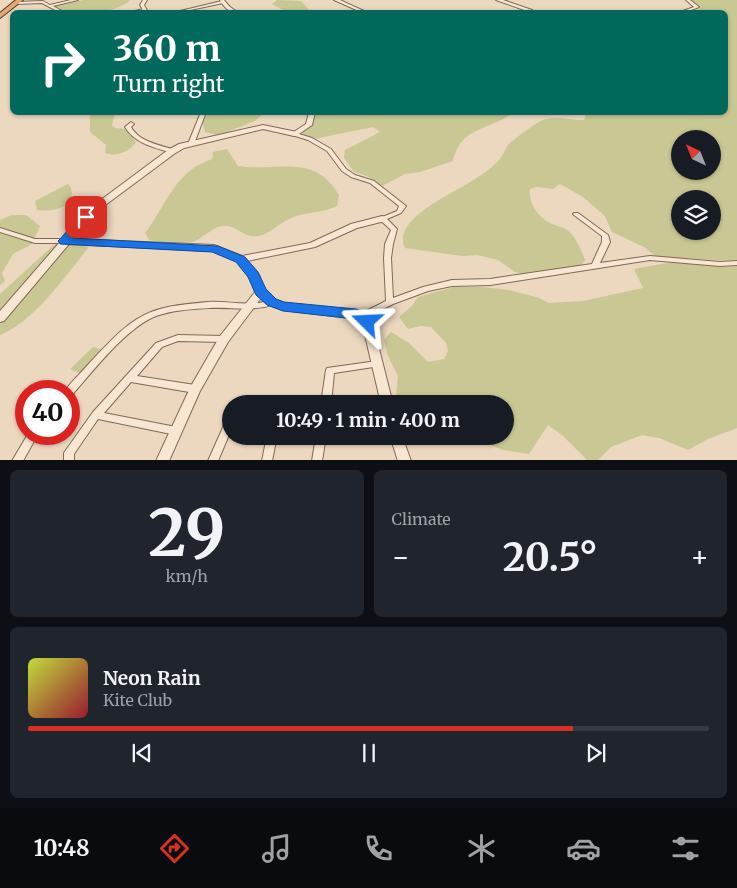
<!DOCTYPE html>
<html lang="en">
<head>
<meta charset="utf-8">
<style>
  body { margin:0; font-family:Merriweather,serif; background:#20242c; color:#f1f3f6; height:100vh; display:flex; flex-direction:column; font-size:19px; white-space:nowrap }
  * { box-sizing:border-box; margin:0 }
  p { font-size:16px; color:#9ea1a6 }
  .icon { flex:none; width:28px; height:28px; fill:none; stroke:currentColor; stroke-width:2; stroke-linecap:round; stroke-linejoin:round }
  .map { position:relative; height:460px; overflow:hidden }
  .panel { display:flex; flex-direction:column; gap:10px; padding:10px; background:#0d0f14; flex:1 }
  .panel>* { flex:none }
  .top-card { position:absolute; left:10px; top:10px; width:718px; height:105px; border-radius:8px; box-shadow:0 1px 4px #0004; background:#00695c; color:#fff; overflow:hidden }
  .needle { width:32px; rotate:317deg }
  .tools { position:absolute; left:671px; top:130px; display:grid; gap:10px }
  .tools a { display:grid; place-items:center; width:50px; height:50px; border-radius:50%; background:#171b24; box-shadow:0 1px 4px #0004; font-size:25px }
  .speed { position:absolute; left:15px; top:380px; display:flex; gap:10px; font-size:25px; font-weight:700; text-align:center }
  .speed>* { display:grid; place-content:center; width:65px; height:65px; border-radius:50%; background:#171b24; box-shadow:0 1px 4px #0004; line-height:1 }
  .speed .limit { border:8px solid #d22; background:#fff; color:#111 }
  .pin { position:absolute; display:grid; place-items:center; width:42px; height:42px; color:#fff; margin:-21px; border-radius:10px; box-shadow:0 2px 8px #0006 }
  .me { position:absolute; width:55px; margin:-28px; rotate:291deg; stroke-linejoin:round; filter:drop-shadow(0 0 4px #0008) }
  .turn { display:flex; align-items:center; gap:18px; height:105px; padding:0 20px; font-size:22px }
  .turn .icon { width:65px; height:65px; stroke-width:2.5 }
  .turn b { display:block; font-size:35px; line-height:42px }
  .big { font-size:38px; font-weight:700; line-height:1.1 }
  .panel .widget { flex:1; display:flex; flex-direction:column; justify-content:center; gap:8px; min-width:0; padding:0 18px; border-radius:8px; background:#20242c }
  .panel .dial { align-items:center; gap:0 }
  .dial b { font-size:65px; line-height:1 }
  .song { display:flex; align-items:center; gap:15px }
  .cover { width:60px; height:60px; border-radius:8px; background:linear-gradient(135deg,hsl(70 70% 55%),hsl(350 70% 35%)) }
  .played { height:5px; border-radius:2px; background:linear-gradient(90deg,#d93025 80%,#363941 80%) }
  .keys { display:flex; justify-content:space-around; direction:ltr }
  .heat { display:flex; justify-content:space-between; align-items:center; font-size:28px; direction:ltr }
  .panel .tiles { flex:1; display:grid; gap:10px; grid-template-columns:1fr 1fr }
  .widget:last-child { grid-column:span 2 }
  .trip { position:absolute; left:222px; top:395px; width:292px; height:50px; border-radius:25px; background:#171b24; box-shadow:0 1px 4px #0004; font-weight:700; line-height:50px; text-align:center }
  .tabs { display:flex; height:80px; justify-content:space-around; align-items:center; background:#090b0e; color:#9ea1a6 }
  .tabs .icon { width:35px; height:35px }
  .tabs .on { color:#d93025 }
  .tabs b { font-size:22px; color:#f1f3f6 }
  .map>svg:first-child { display:block }
  .green { fill:#c9c794; fill-rule:evenodd }
  .lines { fill:none; stroke-linecap:round; stroke-linejoin:round }
  .minor-casing { stroke:#836858; stroke-width:2 }
  .tertiary-casing { stroke:#836858; stroke-width:2 }
  .trunk-casing { stroke:#51382d; stroke-width:2 }
  .minor { fill:#f7e6d2; fill-rule:evenodd }
  .tertiary { fill:#f7e6d2; fill-rule:evenodd }
  .trunk { fill:#e4a674; fill-rule:evenodd }
  .route { fill:#1a73e8; stroke:#114b97 }
</style>
</head>
<body>
<div class="map">
<svg width="737" height="461" viewBox="0 0 737 461">
  <rect width="100%" height="100%" fill="#ecd7bf"/>
  <g class="green">
    <path d="M84 0H130C119 12 84 15 69 12 64 12 59 8 54 6Z"/>
    <path d="M277 0 301 1 311 12H287L272 4Z"/>
    <path d="M691 0H737V260C710 262 684 256 658 258L644 247 612 232 605 216 583 197 560 184 553 189 537 187 530 189C528 204 539 218 552 224 557 226 563 227 567 230 576 236 581 250 585 260L579 268 524 274 515 272 498 260 477 255 462 256 405 248C391 218 457 192 475 179 483 174 493 167 499 160 503 156 505 149 509 144 513 140 538 121 543 120 556 115 571 121 584 120L586 115 592 112H725V12H688L700 9ZM680 139H712V171H680ZM680 199H712V231H680Z"/>
    <path d="M90 113H115L112 125 115 128 126 129 136 142C130 152 116 157 105 153L106 145 90 132Z"/>
    <path d="M206 113H264L255 121 227 132 217 135 205 132 202 120Z"/>
    <path d="M315 113H512C491 131 461 125 453 161L420 172 405 174 382 186 367 176 354 172 344 158 345 150 380 132 373 127 314 139 302 134Z"/>
    <path d="M227 149 238 166C278 172 314 152 339 195L337 206C321 214 305 211 289 219 277 224 266 239 251 236 241 234 233 224 222 226 213 227 204 237 195 241 182 246 163 242 149 240L145 233C161 213 170 186 191 170 197 165 205 162 212 159L213 152Z"/>
    <path d="M68 184 71 187C76 208 53 212 37 210L35 201Z"/>
    <path d="M12 215H26L40 226 32 244 13 254 2 273 5 281 0 285V220Z"/>
    <path d="M57 242 89 247C65 276 35 321 0 335V294Z"/>
    <path d="M673 262 725 267 737 266V428L708 439 688 450 659 438 642 435 611 447 598 460H587L563 436 548 425 529 454 503 450 468 436H506V404H398L396 396 398 376 388 356 384 340 391 332 409 343 428 362 444 359 448 351 446 343 431 327 421 326 408 329 399 317 412 306 418 297 454 287H483L509 290 539 298 549 303 583 301 643 288 634 269Z"/>
    <path d="M93 347 104 350 79 373 70 369Z"/>
  </g>
  <g class="lines">
    <g class="minor-casing">
      <g id="minor">
        <path d="M71 0H78L53 6 62 11 63 12H59L42 3 17 4 15 3 17 2 43 1 50 5Z"/>
        <path d="M686 0H690L699 7 686 12H682L683 11 694 7Z"/>
        <path d="M222 1H223V3L181 12H176Z"/>
        <path d="M144 9H145V11L136 12H130Z"/>
        <path d="M201 112H206L194 144 193 145H189L188 144Z"/>
        <path d="M309 112H315L312 125 299 134 312 138 331 149 346 169 355 175 374 181 406 206 401 213 387 219 397 229 393 244 391 258 393 298 423 287 452 280 490 279 592 264 602 242V236L574 215 573 214 574 213H578L608 235 610 242 600 263 650 256 720 262 737 261V265L720 266 650 260 490 285 452 286 428 291 393 304 366 318H360L359 316 360 314 386 301 384 258 385 244 391 230 379 219 380 218 397 211 399 206 370 183 351 177 342 171 327 151 308 140 292 135V133L306 124Z"/>
        <path d="M131 122 134 124 131 127C139 142 160 145 175 150L176 151 173 153C156 148 135 144 125 127Z"/>
        <path d="M0 228 35 239H64L68 241 64 243H35L0 232Z"/>
        <path d="M272 299 275 300 276 302 275 304C252 312 233 307 210 308 193 309 173 310 156 316 126 328 94 370 72 395L69 396V391H65C70 383 78 376 85 368 104 348 125 322 151 312 169 305 189 304 208 302 224 301 241 305 257 303 262 303 267 301 272 299Z"/>
        <path d="M178 335 224 336 227 337 228 339 227 341 224 342 178 341 162 347 137 376 195 385 198 386 200 389 198 392 195 393 131 382 104 413 176 427 179 428 181 431 179 434 176 435 98 419 74 454V461H64V453L66 450 93 412 156 343Z"/>
        <path d="M377 361 380 362 381 364 380 366 334 373 331 404H321L326 370 327 368Z"/>
        <path d="M231 415V430L218 461H208L228 416Z"/>
        <path d="M28 434H38L23 461H12Z"/>
        <path d="M267 436H277L272 461H262Z"/>
        <path d="M316 436H326L322 461H312Z"/>
      </g>
    </g>
    <g class="tertiary-casing">
      <g id="tertiary">
        <path d="M143 0H147L144 5 148 12H144L140 5Z"/>
        <path d="M220 0H224L229 6 237 12C228 12 224 7 220 0Z"/>
        <path d="M334 0H340L366 12H361Z"/>
        <path d="M496 0H503L532 10 531 12H527V11Z"/>
        <path d="M263 125 297 132 298 134 294 136 263 129 184 148 174 154 96 212 73 239 214 245 242 256 310 243 351 224 382 216 385 217 386 219 385 221 357 228 315 247 247 261 259 275 264 290 276 300 284 303 367 313 372 321 393 404H381L362 322 360 319 283 310 268 304 261 298 228 342 200 391 169 461H156L191 386 220 336 255 292 250 276 238 261 213 251 69 244 4 321 0 322V311L60 242 61 239 64 238 90 208 168 150 179 144Z"/>
        <path d="M390 436H402L411 461H398Z"/>
      </g>
    </g>
    <g class="trunk-casing">
      <path id="trunk" d="M16 0H23L0 18V13Z"/>
    </g>
    <use href="#minor" class="minor"/>
    <use href="#tertiary" class="tertiary"/>
    <use href="#trunk" class="trunk"/>
  </g>
  <path class="route" d="M86 213 92 217 73 238 218 246 245 257 258 272 266 289 276 299 284 302 356 309 368 313 374 322 372 325 367 326 355 319 283 311 267 305 256 295 248 277 236 262 212 252 60 244 58 241 60 239 82 214Z"/>
</svg>
<div class="tools">
<a><svg class="needle" viewBox="-14 -14 28 28"><path d="M0-13l5 13h-10z" fill="#e53935"/><path d="M0 13l5-13h-10z" fill="#9ea1a6"/></svg></a>
<a><svg class="icon" aria-label="layers" viewBox="0 0 24 24"><path d="M12 4l9 5-9 5-9-5zM3 14l9 5 9-5"/></svg></a>
</div>
<div class="speed"><div class="limit">40</div></div>
<div class="pin" style="left:86px;top:217px;background:#d93025"><svg class="icon" aria-label="arrive" viewBox="0 0 24 24"><path d="M6 21V4h12l-3 4 3 4H6"/></svg></div>
<svg class="me" style="left:367px;top:322px" viewBox="-20 -20 40 40"><path d="M0-17L14 15 0 8-14 15z" fill="#1a73e8" stroke="#fff" stroke-width="4"/></svg>
<div class="trip">10:49 · 1 min · 400 m</div>
<div class="top-card">
<div class="turn"><svg class="icon" aria-label="right" viewBox="0 0 24 24"><path d="M7 20v-9h11M14 6l5 5-5 5"/></svg><div><b>360 m</b>Turn right</div></div>
</div>
</div>
<section class="panel">
<div class="tiles">
<div class="widget dial"><b>29</b><p>km/h</p></div>
<div class="widget"><p>Climate</p>
<div class="heat"><a>−</a><b class="big">20.5°</b><a>+</a></div>
</div>
<div class="widget">
<div class="song"><i class="cover"></i><div><b>Neon Rain</b><p>Kite Club</p></div></div>
<div class="played"></div>
<div class="keys"><svg class="icon" aria-label="previous" viewBox="0 0 24 24"><path d="M18 5L8 12l10 7zM5 5v14"/></svg><svg class="icon" aria-label="pause" viewBox="0 0 24 24"><path d="M8 5v14M16 5v14"/></svg><svg class="icon" aria-label="next" viewBox="0 0 24 24"><path d="M6 5l10 7-10 7zM19 5v14"/></svg></div>
</div>
</div>
</section>
<nav class="tabs">
<b>10:48</b>
<svg class="icon on" aria-label="directions" viewBox="0 0 24 24"><path d="M12 3l9 9-9 9-9-9zM9 14v-3h6M13 9l2 2-2 2"/></svg>
<svg class="icon" aria-label="music" viewBox="0 0 24 24"><path d="M9 18V5l10-2v13"/><circle cx="6" cy="18" r="3"/><circle cx="16" cy="16" r="3"/></svg>
<svg class="icon" aria-label="phone" viewBox="0 0 24 24"><path d="M5 4h4l2 5-3 2q2 4 5 5l2-3 5 2v4C11 20 4 13 5 4z"/></svg>
<svg class="icon" aria-label="climate" viewBox="0 0 24 24"><path d="M12 3v18M4 7l16 10M4 17L20 7"/></svg>
<svg class="icon" aria-label="car" viewBox="0 0 24 24"><path d="M5 17H2v-5l4-1 3-4h7l3 4 3 1v5h-3M9 17h6M6 11h13"/><circle cx="7" cy="17" r="2"/><circle cx="17" cy="17" r="2"/></svg>
<svg class="icon" aria-label="filters" viewBox="0 0 24 24"><path d="M4 7h16M4 17h16"/><circle cx="9" cy="7" r="2"/><circle cx="15" cy="17" r="2"/></svg>
</nav>
</body>
</html>
